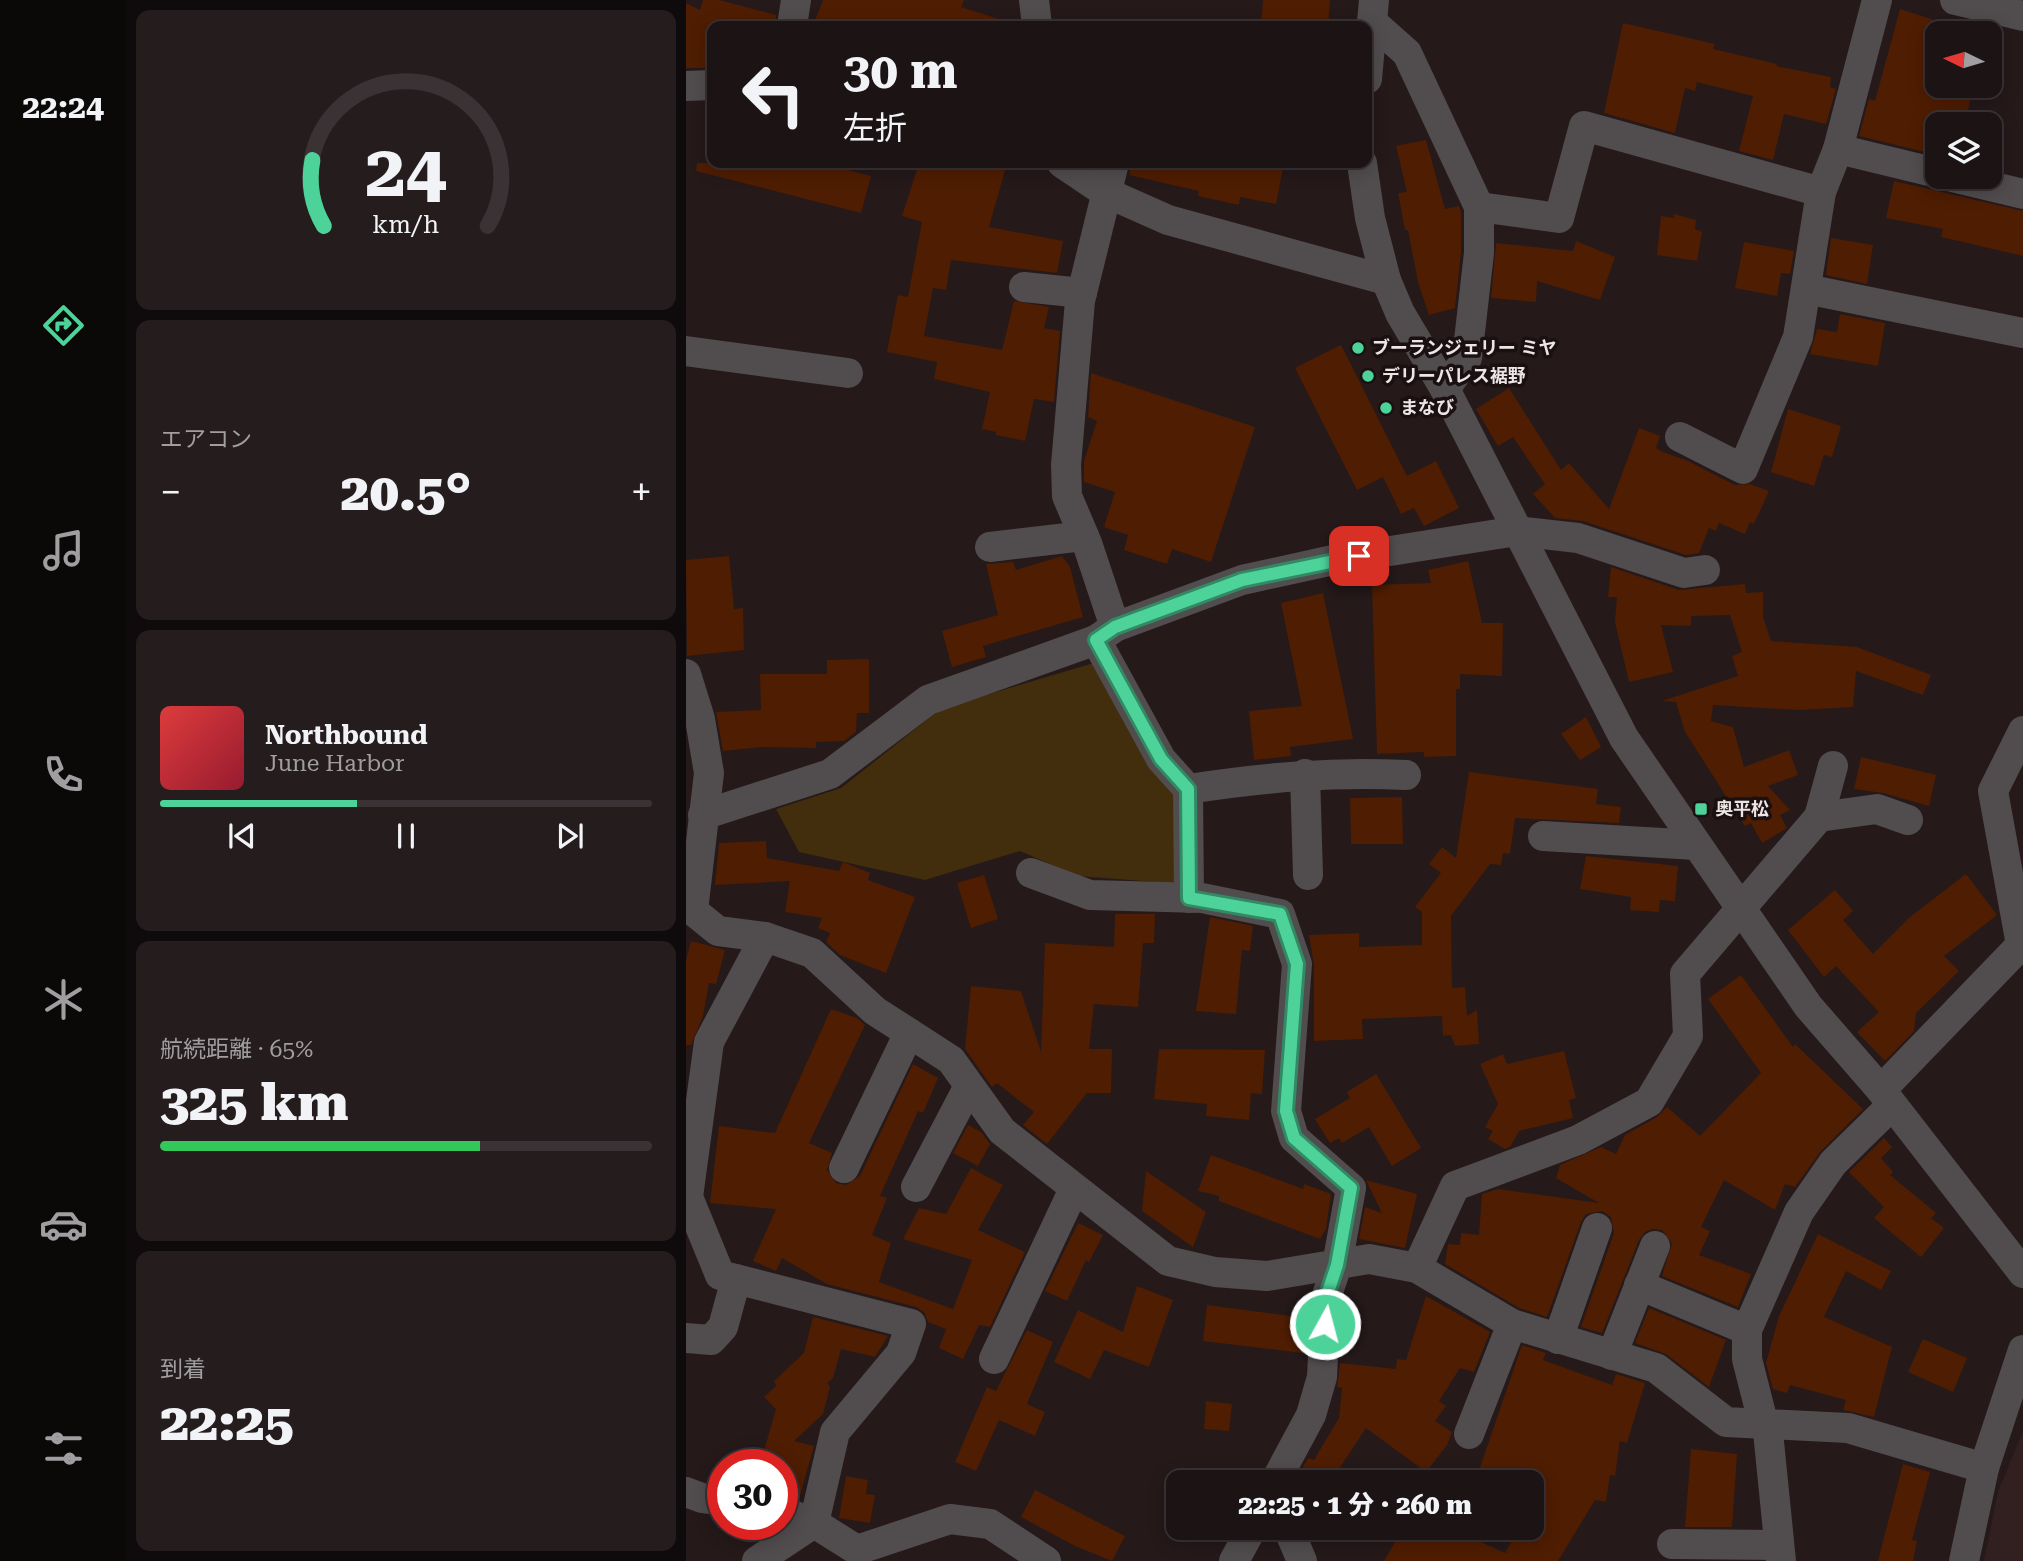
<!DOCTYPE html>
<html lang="ja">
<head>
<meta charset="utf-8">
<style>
  body { margin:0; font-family:"Roboto Serif","Noto Sans JP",serif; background:#251c1d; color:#f1f3f6; height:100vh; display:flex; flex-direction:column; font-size:26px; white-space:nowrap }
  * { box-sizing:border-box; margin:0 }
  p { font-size:23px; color:#a09ea0 }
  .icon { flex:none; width:38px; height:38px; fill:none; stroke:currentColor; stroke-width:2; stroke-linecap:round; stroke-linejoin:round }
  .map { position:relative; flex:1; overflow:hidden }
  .side { display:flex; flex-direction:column; gap:10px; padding:10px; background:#0f0a0b; width:560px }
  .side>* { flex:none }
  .hud { position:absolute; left:21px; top:21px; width:665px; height:147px; border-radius:14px; box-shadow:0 4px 18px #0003,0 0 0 2px #3a3234; background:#1c1314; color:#f1f3f6; overflow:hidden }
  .needle { width:46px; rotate:275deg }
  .buttons { position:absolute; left:1239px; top:21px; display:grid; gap:14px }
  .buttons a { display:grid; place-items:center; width:77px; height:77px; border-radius:14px; background:#1c1314; box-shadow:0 4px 18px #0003,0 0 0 2px #3a3234; font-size:35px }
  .speed { position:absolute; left:21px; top:1449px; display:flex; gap:14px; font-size:35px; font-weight:700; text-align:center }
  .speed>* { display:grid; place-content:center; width:91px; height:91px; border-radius:50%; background:#1c1314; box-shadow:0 4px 18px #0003,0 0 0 2px #3a3234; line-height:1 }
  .speed .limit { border:10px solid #d22; background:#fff; color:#111 }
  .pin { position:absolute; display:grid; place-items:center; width:60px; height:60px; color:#fff; margin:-30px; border-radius:14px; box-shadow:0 4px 10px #0006 }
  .me { position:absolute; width:77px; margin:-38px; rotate:7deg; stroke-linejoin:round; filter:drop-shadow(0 0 5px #0008) }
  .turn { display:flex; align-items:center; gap:24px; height:147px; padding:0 21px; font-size:32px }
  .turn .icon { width:91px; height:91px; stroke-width:2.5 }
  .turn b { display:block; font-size:49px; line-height:60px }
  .big { font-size:52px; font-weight:800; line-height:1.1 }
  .side .tile { flex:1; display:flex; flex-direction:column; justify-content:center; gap:10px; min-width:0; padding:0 24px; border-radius:14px; background:#251c1d }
  .side .dial { align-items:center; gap:0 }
  .dial svg { height:182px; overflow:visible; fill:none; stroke:#3a3234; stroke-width:7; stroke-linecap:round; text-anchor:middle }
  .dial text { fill:#f1f3f6; stroke:none }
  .song { display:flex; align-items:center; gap:21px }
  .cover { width:84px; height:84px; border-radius:10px; background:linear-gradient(135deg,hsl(0 70% 55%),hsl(350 70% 35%)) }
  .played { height:7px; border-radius:4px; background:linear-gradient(90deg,#4dd39a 40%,#3a3234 40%) }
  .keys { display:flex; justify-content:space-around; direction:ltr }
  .heat { display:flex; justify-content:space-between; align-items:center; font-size:38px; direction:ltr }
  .charge { height:10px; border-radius:5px; background:linear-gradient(90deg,#34c759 65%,#3a3234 0) }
  .trip { position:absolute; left:480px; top:1470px; width:378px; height:70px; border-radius:14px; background:#1c1314; box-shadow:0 4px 18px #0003,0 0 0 2px #3a3234; font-weight:800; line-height:70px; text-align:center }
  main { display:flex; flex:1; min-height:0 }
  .menu { display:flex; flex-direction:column; width:126px; justify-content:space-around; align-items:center; background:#0b0808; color:#a09ea0 }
  .menu .icon { width:49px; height:49px }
  .menu .current { color:#4dd39a }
  .menu b { font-size:32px; color:#f1f3f6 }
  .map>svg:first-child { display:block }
  .built { fill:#322021 }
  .green { fill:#422d0c }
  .building { fill:#4f1d02 }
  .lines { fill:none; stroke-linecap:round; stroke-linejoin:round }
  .minor { stroke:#514c4e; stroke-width:30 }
  .route-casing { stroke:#328964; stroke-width:18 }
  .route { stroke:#4dd39a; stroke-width:12 }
  .poi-dot { fill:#4dd39a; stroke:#1b1011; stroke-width:2.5 }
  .labels { text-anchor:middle; stroke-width:7; stroke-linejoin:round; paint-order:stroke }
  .poi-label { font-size:18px; font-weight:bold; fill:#ede5e5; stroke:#1b1011; text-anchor:start }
</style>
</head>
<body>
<main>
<nav class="menu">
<b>22:24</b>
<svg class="icon current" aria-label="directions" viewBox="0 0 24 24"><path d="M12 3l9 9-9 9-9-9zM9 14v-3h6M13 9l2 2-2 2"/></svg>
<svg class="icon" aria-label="music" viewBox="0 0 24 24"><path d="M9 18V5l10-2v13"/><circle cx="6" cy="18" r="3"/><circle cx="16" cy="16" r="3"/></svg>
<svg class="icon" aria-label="phone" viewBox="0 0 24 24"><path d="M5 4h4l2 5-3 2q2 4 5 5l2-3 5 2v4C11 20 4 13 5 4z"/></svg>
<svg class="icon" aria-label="climate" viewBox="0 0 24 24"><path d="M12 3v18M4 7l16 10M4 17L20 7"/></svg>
<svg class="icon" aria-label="car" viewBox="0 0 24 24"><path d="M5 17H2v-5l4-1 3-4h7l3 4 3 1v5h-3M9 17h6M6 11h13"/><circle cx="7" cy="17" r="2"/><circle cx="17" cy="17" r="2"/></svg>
<svg class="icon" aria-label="filters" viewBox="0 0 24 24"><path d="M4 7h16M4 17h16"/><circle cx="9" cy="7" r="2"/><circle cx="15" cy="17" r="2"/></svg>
</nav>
<section class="side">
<div class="tile dial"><svg viewBox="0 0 100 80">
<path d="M14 69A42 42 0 1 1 86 69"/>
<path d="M14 69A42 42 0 0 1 9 40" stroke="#4dd39a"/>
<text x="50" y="56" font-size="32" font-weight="700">24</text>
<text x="50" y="72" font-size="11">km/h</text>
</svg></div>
<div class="tile"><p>エアコン</p>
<div class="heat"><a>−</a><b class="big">20.5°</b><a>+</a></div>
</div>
<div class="tile">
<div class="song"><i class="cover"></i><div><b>Northbound</b><p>June Harbor</p></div></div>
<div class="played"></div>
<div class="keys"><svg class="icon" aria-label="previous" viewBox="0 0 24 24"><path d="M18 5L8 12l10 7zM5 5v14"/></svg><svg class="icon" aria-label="pause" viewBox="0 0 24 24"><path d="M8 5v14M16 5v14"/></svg><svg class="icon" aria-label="next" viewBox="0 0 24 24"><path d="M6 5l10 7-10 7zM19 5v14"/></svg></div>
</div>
<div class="tile"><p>航続距離 · 65%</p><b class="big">325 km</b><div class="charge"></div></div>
<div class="tile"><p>到着</p><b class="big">22:25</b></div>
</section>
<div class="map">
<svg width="1337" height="1561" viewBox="0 0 1337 1561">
  <rect width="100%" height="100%" fill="#25191a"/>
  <path class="built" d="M1337 1431V1561H1298L1312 1492Z"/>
  <path class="green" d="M408 663 491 797 495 884 392 876 334 851 239 880 113 852 90 809 155 788 256 708Z"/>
  <g class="building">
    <path d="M17 0H33L90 15 89 26H26V62L23 68H0V3L14 10Z"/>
    <path d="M137 0H278L275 7 319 21V26H206L186 19 183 26H127Z"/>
    <path d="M577 0H644L642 26H575Z"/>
    <path d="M1214 9 1251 21V86H1288L1280 117 1276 116 1274 124H1251V155L1173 136 1183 99 1189 101Z"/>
    <path d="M937 23 1029 44 1027 49 1091 64 1090 66 1145 77 1144 87 1150 89 1140 124 1098 114 1087 160 1053 151 1067 96 1011 82 1009 91 999 88 989 133 918 113Z"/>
    <path d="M740 140 759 209 773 206 775 212V252L769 308 743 315 732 282 722 230H719L712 193 721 192 710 146Z"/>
    <path d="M11 163H135L185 176 175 213 10 171Z"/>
    <path d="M233 163H321L303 227 377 241 371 273 265 260 260 290 247 288 238 336 316 350 328 301 363 307 358 328 374 331 368 402 348 399 339 441 310 435V432L296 429 304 392 248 379 251 362 201 352 212 295 222 297 236 222 216 216Z"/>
    <path d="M445 163H598L590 204 554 197 553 205 512 196 513 191 443 175Z"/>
    <path d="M1208 181 1337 211V256L1255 237 1257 229 1200 218Z"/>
    <path d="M988 214 1010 220 1009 229 1016 232 1011 261 971 255 975 216 988 218Z"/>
    <path d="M1145 238 1187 245 1181 284 1140 275Z"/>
    <path d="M890 241 929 257 914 300 851 281 850 302 805 298 810 243 887 251Z"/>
    <path d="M1058 242 1108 251 1104 274 1095 273 1091 296 1049 288Z"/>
    <path d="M1154 314 1199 323 1192 366 1124 354 1131 329 1151 332Z"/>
    <path d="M655 345 721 476 750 461 773 508 738 526 728 508 715 514 697 477 671 490 609 368Z"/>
    <path d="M405 373 569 427 525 562 486 549 481 564 438 550 442 535 418 527 429 492 398 482V461L411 421 402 417Z"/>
    <path d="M823 388 875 470 883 463 923 509 953 428 974 436 970 448 977 452 1002 461 1049 485 1064 484 1083 491 1068 524 1064 522 1059 534 1033 523 1030 531 1023 528 1013 553 1000 555 897 521 869 518 847 494 859 484 827 437 812 446 790 409Z"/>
    <path d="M1102 409 1155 426 1146 457 1138 455 1128 486 1085 472Z"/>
    <path d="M43 556 48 609 57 608 58 650 1 656 0 560Z"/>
    <path d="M376 556 384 567 397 617 297 646 300 657 266 667 256 631 312 615 300 564 327 562 330 570Z"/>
    <path d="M782 561 796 623H817L816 676 774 674V689H770V756L738 757V752L691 754 686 585 745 583 742 570Z"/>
    <path d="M925 567 993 590 1059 584 1060 593 1077 592V617L1085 641 1171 647 1245 675 1237 695 1170 671 1167 707 1113 710 1027 705 1025 721 1047 727 1058 767 1103 750 1112 775 1082 786 1104 810 1094 815 1101 828 1076 843 1065 823 1059 826 999 732 990 702 976 701 1052 676 1046 656 1056 652 1044 615 1005 616V626L975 625 987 672 943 682 929 622 931 597H922Z"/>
    <path d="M637 593 667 739 604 747 605 756 568 760 563 711 616 706 595 603Z"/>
    <path d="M183 659V713H171L170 732 158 741 130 742V748L76 747 37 751 30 712 75 710 74 674H141V660Z"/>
    <path d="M900 717 915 747 894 760 875 734Z"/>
    <path d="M1175 757 1250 775 1243 806 1197 793 1168 789Z"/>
    <path d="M783 772 912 789 910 804 935 807 933 823 829 818 824 854 817 853 815 865 804 864 765 916 766 988 779 987 781 1016 791 1010 793 1044 769 1046 765 1035 757 1036 756 1016 676 1019 677 1039 628 1041V965L623 935 673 933V947L736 945V912L729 907 755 873 743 864 756 847 770 858Z"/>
    <path d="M716 797 717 844H665L664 798Z"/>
    <path d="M80 841 81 858 153 871 157 862 184 873 182 880 229 897 200 973 154 955 140 942 144 933 132 928 136 918 99 912 104 881 29 885 33 843Z"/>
    <path d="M900 856 992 866 989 901 974 900 973 912 944 910 945 897 894 889Z"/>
    <path d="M1280 874 1311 915 1258 956 1273 971 1230 1013 1228 1031 1199 1061 1171 1032 1193 1012 1150 966 1138 977 1102 930 1149 890 1167 911 1157 920 1187 954 1224 917Z"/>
    <path d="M298 875 312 919 285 928 271 883Z"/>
    <path d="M429 914H469L468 943H457L452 1007 408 1004 403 1049H426L425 1093H401L361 1144 337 1125 348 1112 311 1083 306 1087 279 1049 285 986 335 991 355 1052 359 943 428 947Z"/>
    <path d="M524 917 567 926 564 951 556 950 550 1014 510 1011Z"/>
    <path d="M5 941 39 950 30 984 23 983 17 1016 5 1045H0V960Z"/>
    <path d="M1055 975 1107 1047 1109 1044 1177 1109 1135 1151 1109 1187 1099 1184 1089 1210 1038 1180 1015 1227 1024 1231 1013 1255 1065 1274 1052 1307 976 1276 986 1243 976 1230 967 1229 959 1232 953 1240 916 1333 895 1327 928 1233 925 1217 916 1211 900 1214 895 1222 861 1317 833 1308 759 1264 762 1244 774 1245 775 1233 793 1235 796 1194 812 1189 913 1203 870 1178 874 1165 915 1147 930 1154 939 1135 971 1117 981 1107 1014 1136 1075 1073 1022 999Z"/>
    <path d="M145 1009 171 1018 179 1025 123 1143 146 1153 141 1170 150 1183 160 1185 174 1176 227 1064 252 1078 237 1113 232 1111 194 1196 201 1198 186 1235 205 1243 193 1282 267 1309 286 1260 217 1239 233 1208 260 1214 285 1168 317 1185 292 1230 339 1252 304 1327 293 1325 277 1359 253 1348 260 1329 242 1322 238 1312 230 1307 141 1284 96 1258 90 1271 67 1261 90 1209 24 1203 33 1126 89 1133Z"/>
    <path d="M473 1049 579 1050 576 1094 565 1093 563 1120 520 1116 521 1104 468 1099Z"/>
    <path d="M878 1051 890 1098 883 1100 887 1118 833 1131 824 1147 819 1149 802 1139 807 1131 799 1127 812 1104 794 1064 817 1054 821 1064Z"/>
    <path d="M690 1074 735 1148 706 1166 683 1127 656 1143 653 1138 644 1143 629 1119 664 1098 661 1092Z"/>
    <path d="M282 1125 295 1132 304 1144 292 1166 267 1153Z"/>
    <path d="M1198 1138 1206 1147 1195 1158 1207 1172 1204 1175 1250 1213 1245 1218 1258 1228 1235 1257 1188 1218 1198 1207 1163 1172Z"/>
    <path d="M525 1155 617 1189 618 1184 645 1194 640 1229 634 1239 533 1201V1196L512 1191Z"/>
    <path d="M460 1171 520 1212 507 1247 456 1211Z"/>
    <path d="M680 1180 731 1194 719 1248 673 1239 679 1207 696 1213Z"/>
    <path d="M392 1223 417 1235 403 1262 400 1260 381 1301 359 1291Z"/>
    <path d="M1132 1234 1205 1271 1195 1290 1160 1271 1138 1317 1206 1347 1188 1417 1157 1410 1160 1400 1104 1385 1101 1393 1087 1389 1080 1363 1093 1316Z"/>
    <path d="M451 1286 487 1300 463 1367 418 1350 404 1379 368 1362 392 1310 437 1332Z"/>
    <path d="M740 1296 804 1332 788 1372 774 1368 753 1401 760 1406 749 1421 766 1432 761 1445 740 1472 680 1428 651 1472 674 1482H609L622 1458 628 1460 653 1418 656 1388 651 1387 654 1363 710 1369 711 1359 720 1360Z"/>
    <path d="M521 1305 619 1318 616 1353 517 1341Z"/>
    <path d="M963 1308 1040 1340 1023 1387 980 1354 949 1343Z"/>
    <path d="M127 1317 202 1336 189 1357 155 1349 147 1378 141 1383 144 1387 137 1414 108 1441 128 1446 113 1499 96 1494V1465H74L90 1409 78 1397 90 1386 88 1381 118 1353Z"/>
    <path d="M341 1330 367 1342 341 1404 359 1412 349 1436 313 1420 290 1471 269 1462 301 1387 310 1391Z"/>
    <path d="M1237 1339 1281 1358 1267 1392 1222 1372Z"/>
    <path d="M836 1345 860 1353 857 1360 926 1385 930 1374 959 1383 941 1443 934 1441 929 1476 924 1475 920 1502 909 1500 872 1561H698L717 1528H764L819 1553 833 1528H845V1482H789Z"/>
    <path d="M520 1401 546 1404 543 1431 518 1429Z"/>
    <path d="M1005 1449 1051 1454 1046 1527H999Z"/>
    <path d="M1217 1464 1244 1472 1226 1540 1231 1541 1227 1561H1192Z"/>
    <path d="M160 1476 182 1480 180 1494 189 1495 184 1523 153 1518Z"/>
    <path d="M349 1490 439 1536 426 1561 389 1546 335 1517Z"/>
  </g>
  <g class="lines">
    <g class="minor">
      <path d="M348 0 351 26"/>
      <path d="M1269 0 1337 16"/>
      <path d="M686 22 721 53 793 207V253L781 358 759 389"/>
      <path d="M106 26 110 0"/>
      <path d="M681 79 688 0"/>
      <path d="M0 86 26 85"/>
      <path d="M1152 149 1251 173"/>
      <path d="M376 163 419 192 482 220 700 280"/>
      <path d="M428 163 394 301 380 465 381 496 401 543 429 627"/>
      <path d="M676 163 684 218 700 280 714 313 759 389 938 738 1122 1006 1195 1090 1337 1273"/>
      <path d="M1266 177 1337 194"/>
      <path d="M793 207 873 218 898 126 1135 192"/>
      <path d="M338 287 396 293"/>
      <path d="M1120 289 1337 333"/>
      <path d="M0 351 162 373"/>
      <path d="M994 437 1057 469 1112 337 1135 192 1152 149 1191 0"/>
      <path d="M304 547 398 536"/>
      <path d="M410 640 475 759 502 789 503 898"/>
      <path d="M0 674 14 719 23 773 7 911 32 931 79 937 126 953 189 1011 265 1060 316 1131 482 1261 529 1272 581 1276 683 1259 731 1268 826 1324 970 1368 1040 1422 1162 1428 1298 1468"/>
      <path d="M619 774 622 875"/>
      <path d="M502 789C576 778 646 771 720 775"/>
      <path d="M17 815 144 774 242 700 410 640 429 627 556 580 647 560 831 531 892 538 998 573 1019 570"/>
      <path d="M1133 817 1147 766"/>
      <path d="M857 836 1010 845"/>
      <path d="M345 873 404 895 516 898 594 914 611 964 600 1111 608 1138 665 1188 651 1265 640 1298 636 1377 625 1415 589 1482"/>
      <path d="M79 937 23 1042 2 1197 34 1275 225 1324 215 1353 149 1432 128 1523 96 1511"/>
      <path d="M1195 1090 1335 945 1307 791 1337 731"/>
      <path d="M158 1168 223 1033"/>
      <path d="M230 1187 283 1086"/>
      <path d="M731 1268 769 1186 892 1140 963 1102 1002 1036 999 974 1133 817 1191 809 1222 820"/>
      <path d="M953 1285 1061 1330V1359L1077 1422"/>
      <path d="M1061 1330 1113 1212 1147 1163 1206 1105"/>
      <path d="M0 1338 25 1340 37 1327 50 1279"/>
      <path d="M872 1339 911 1228"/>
      <path d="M926 1355 969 1246"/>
      <path d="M308 1359 388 1189"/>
      <path d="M1081 1422 1095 1561"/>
      <path d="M783 1434 826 1324"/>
      <path d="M0 1492 16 1498 37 1501"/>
      <path d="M602 1528 616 1561"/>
      <path d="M986 1544 1093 1545"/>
      <path d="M71 1561 128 1523 171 1550 264 1519 304 1524 360 1561"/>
      <path d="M548 1561 566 1528"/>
      <path d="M1278 1561 1298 1468 1337 1350"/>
    </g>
  </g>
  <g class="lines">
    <g class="route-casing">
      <path id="route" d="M639 1324 640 1298 651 1265 665 1188 608 1138 600 1111 611 964 594 914 503 898 502 789 475 759 410 640 429 627 556 580 673 556"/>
    </g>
    <use href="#route" class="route"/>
  </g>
  <g class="poi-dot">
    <circle cx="672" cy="348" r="7"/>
    <circle cx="682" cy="376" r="7"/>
    <circle cx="700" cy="408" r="7"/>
    <rect x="1008" y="802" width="14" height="14" rx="3.5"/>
  </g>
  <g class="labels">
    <g class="poi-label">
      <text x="686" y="354">ブーランジェリー ミヤ</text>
      <text x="696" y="382">デリーパレス裾野</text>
      <text x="714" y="414">まなび</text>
      <text x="1029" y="815">奥平松</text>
    </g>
  </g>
</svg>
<div class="buttons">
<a><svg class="needle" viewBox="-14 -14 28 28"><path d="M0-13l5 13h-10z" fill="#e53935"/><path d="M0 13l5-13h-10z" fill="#a09ea0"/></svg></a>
<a><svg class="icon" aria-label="layers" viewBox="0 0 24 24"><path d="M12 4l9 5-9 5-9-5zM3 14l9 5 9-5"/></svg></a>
</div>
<div class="speed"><div class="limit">30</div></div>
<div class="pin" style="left:673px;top:556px;background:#d93025"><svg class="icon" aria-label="arrive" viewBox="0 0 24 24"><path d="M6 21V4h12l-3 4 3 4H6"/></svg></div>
<svg class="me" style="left:639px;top:1324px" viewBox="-20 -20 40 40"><circle r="17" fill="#4dd39a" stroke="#fff" stroke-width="3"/><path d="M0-11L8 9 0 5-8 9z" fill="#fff"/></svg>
<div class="trip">22:25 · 1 分 · 260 m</div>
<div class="hud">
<div class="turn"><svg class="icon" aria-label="left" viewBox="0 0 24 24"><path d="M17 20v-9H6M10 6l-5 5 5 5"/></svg><div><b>30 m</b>左折</div></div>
</div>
</div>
</main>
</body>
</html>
